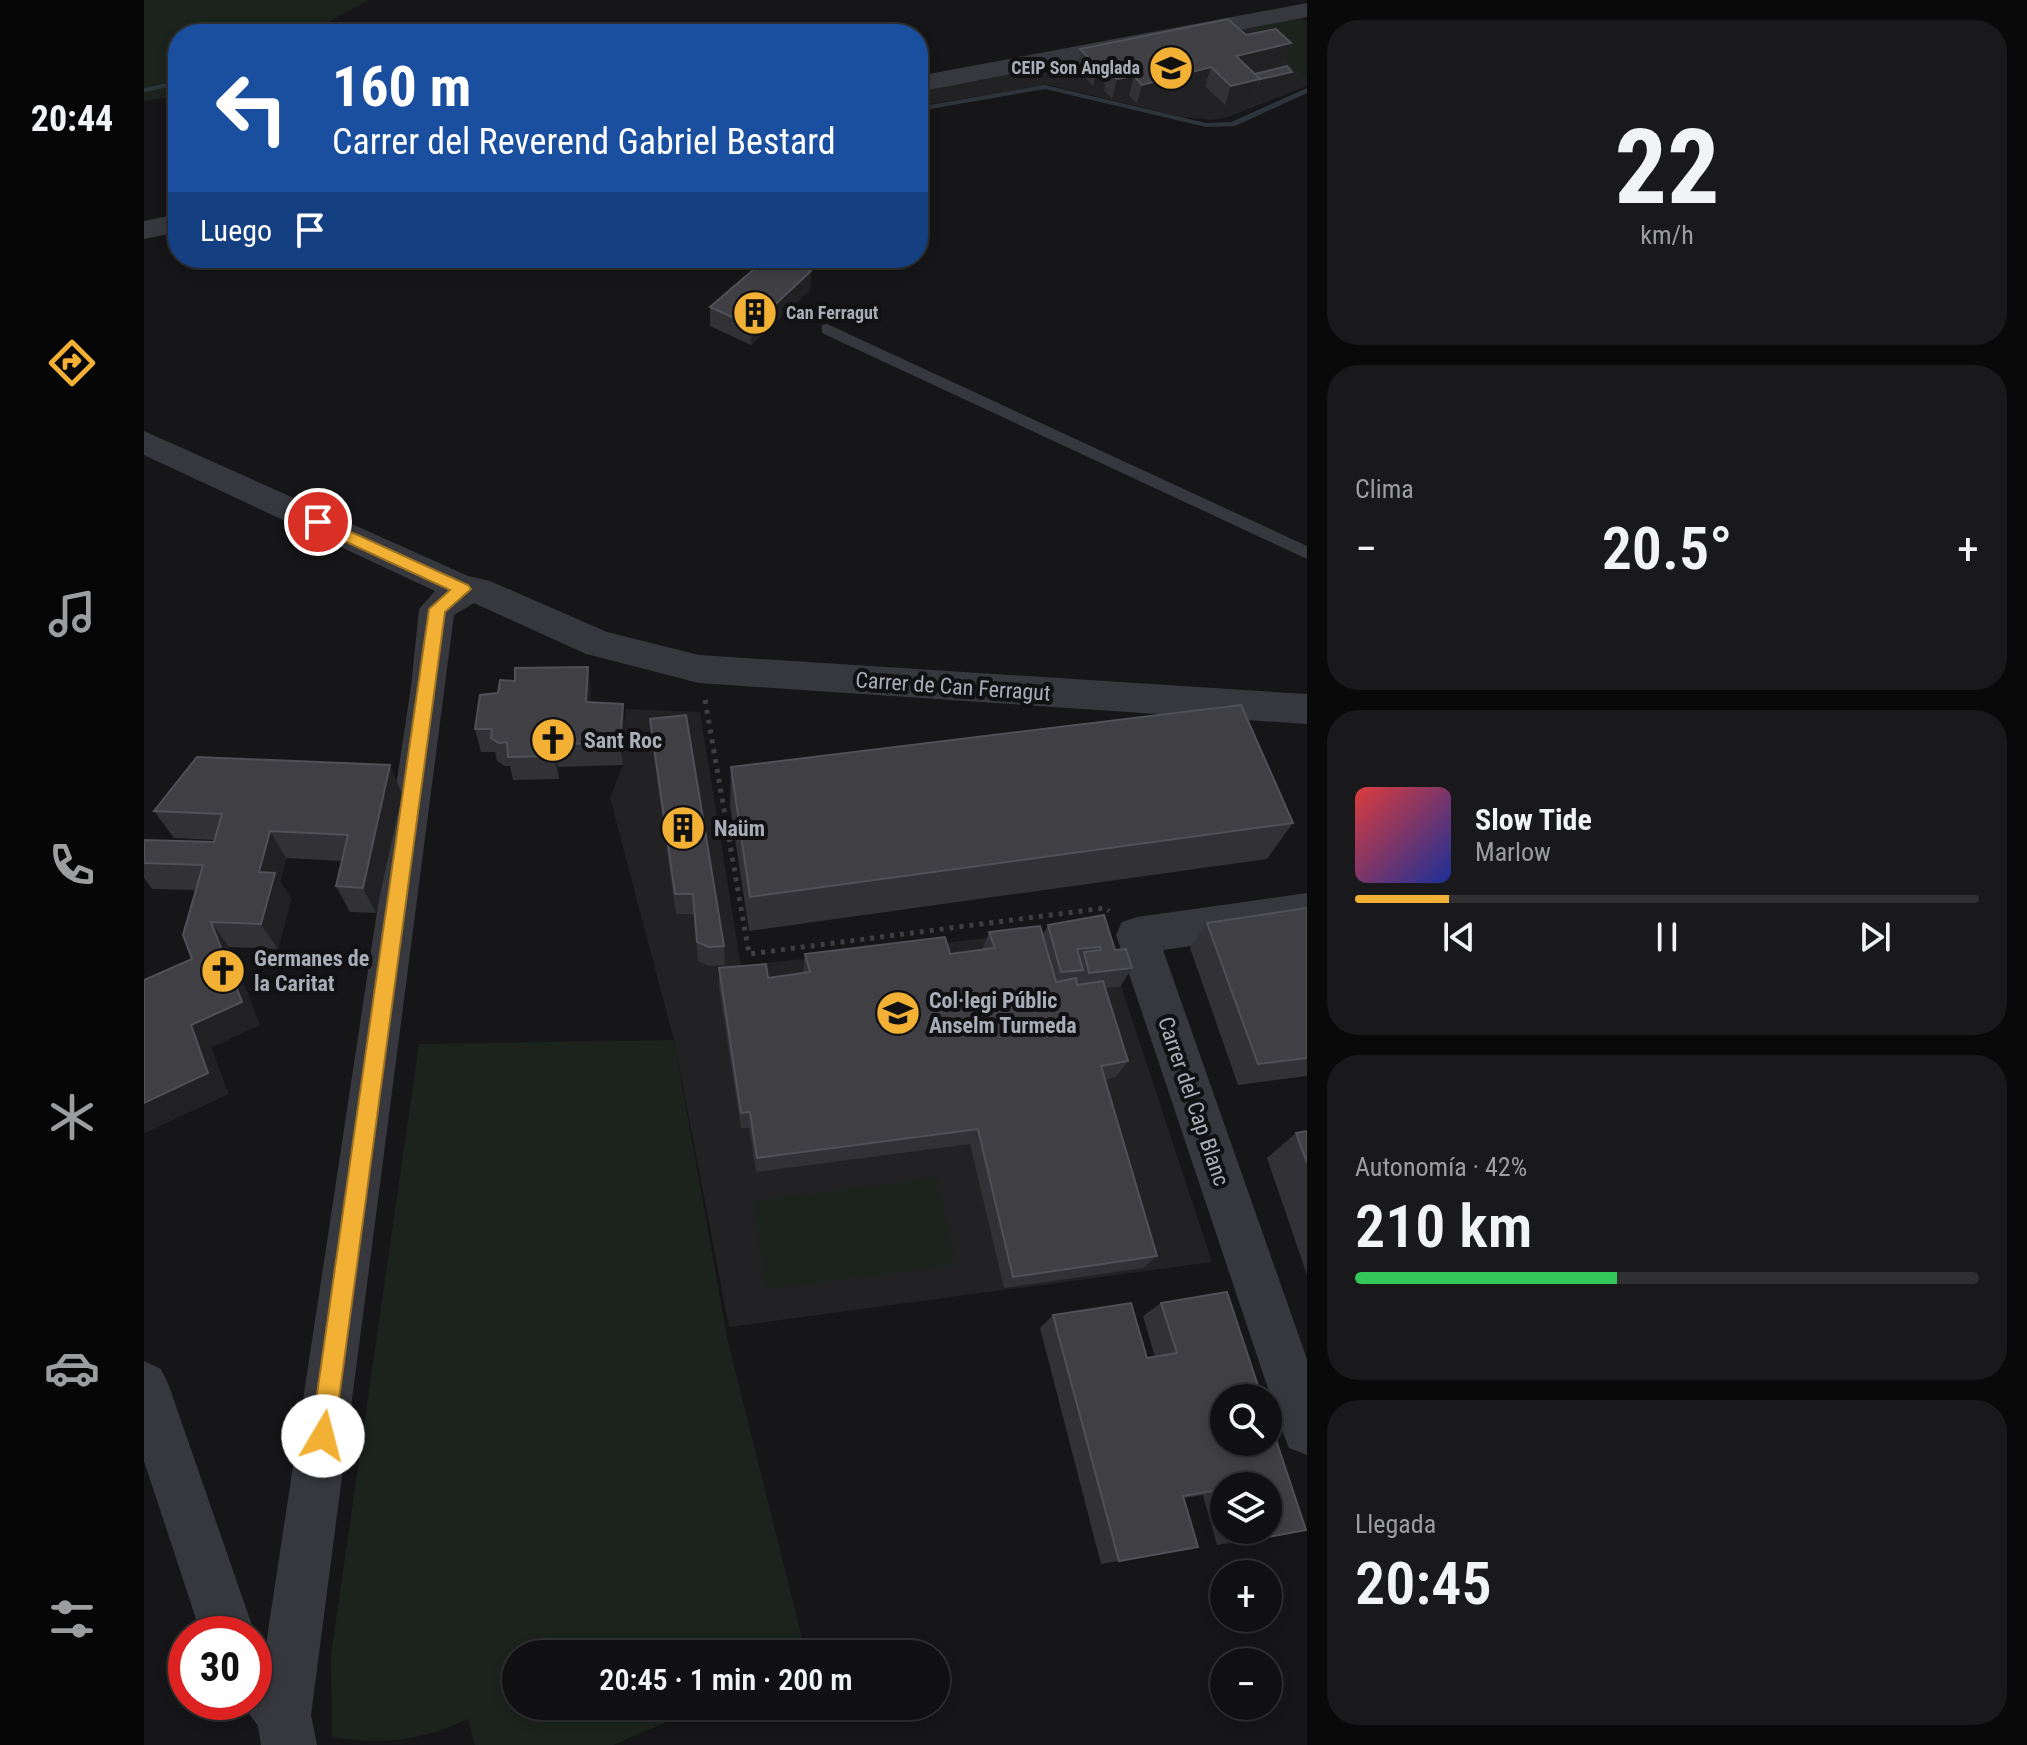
<!DOCTYPE html>
<html lang="es">
<head>
<meta charset="utf-8">
<style>
  body { margin:0; font-family:"Roboto Condensed",sans-serif; background:#19191b; color:#f1f3f6; height:100vh; display:flex; flex-direction:column; font-size:30px; white-space:nowrap }
  * { box-sizing:border-box; margin:0 }
  p { font-size:26px; color:#9c9d9f }
  .icon { flex:none; width:44px; height:44px; fill:none; stroke:currentColor; stroke-width:2; stroke-linecap:round; stroke-linejoin:round }
  .map { position:relative; flex:1; overflow:hidden }
  .drawer { display:flex; flex-direction:column; gap:20px; padding:20px; background:#09090a; width:720px }
  .drawer>* { flex:none }
  .top-card { position:absolute; left:24px; top:24px; width:760px; height:244px; border-radius:32px; box-shadow:0 4px 12px #0003,0 0 0 2px #303032; background:#1a4fa0; color:#fff; overflow:hidden }
  .fabs { position:absolute; left:1066px; top:1384px; display:grid; gap:16px }
  .fabs a { display:grid; place-items:center; width:72px; height:72px; border-radius:50%; background:#101012; box-shadow:0 4px 12px #0003,0 0 0 2px #303032; font-size:40px }
  .speed { position:absolute; left:24px; top:1616px; display:flex; gap:16px; font-size:40px; font-weight:700; text-align:center }
  .speed>* { display:grid; place-content:center; width:104px; height:104px; border-radius:50%; background:#101012; box-shadow:0 4px 12px #0003,0 0 0 2px #303032; line-height:1 }
  .speed .limit { border:12px solid #d22; background:#fff; color:#111 }
  .pin { position:absolute; display:grid; place-items:center; width:68px; height:68px; color:#fff; margin:-34px; border:4px solid #fff; border-radius:50%; box-shadow:0 2px 8px #0007 }
  .me { position:absolute; width:88px; margin:-44px; rotate:8deg; stroke-linejoin:round; filter:drop-shadow(0 0 6px #0008) }
  .turn { display:flex; align-items:center; gap:28px; height:168px; padding:0 32px; font-size:36px }
  .turn .icon { width:104px; height:104px; stroke-width:2.5 }
  .turn b { display:block; font-size:56px; line-height:68px }
  .then { display:flex; align-items:center; height:76px; padding:0 32px; background:#0003; gap:16px; font-size:30px }
  .big { font-size:60px; font-weight:600; line-height:1.1 }
  .drawer .tile { flex:1; display:flex; flex-direction:column; justify-content:center; gap:12px; min-width:0; padding:0 28px; border-radius:32px; background:#19191b }
  .drawer .dial { align-items:center; gap:0 }
  .dial b { font-size:104px; line-height:1 }
  .song { display:flex; align-items:center; gap:24px }
  .cover { width:96px; height:96px; border-radius:12px; background:linear-gradient(135deg,hsl(0 70% 55%),hsl(230 70% 35%)) }
  .played { height:8px; border-radius:4px; background:linear-gradient(90deg,#f2b134 15%,#303032 15%) }
  .keys { display:flex; justify-content:space-around; direction:ltr }
  .heat { display:flex; justify-content:space-between; align-items:center; font-size:44px; direction:ltr }
  .charge { height:12px; border-radius:6px; background:linear-gradient(90deg,#34c759 42%,#303032 0) }
  .trip { position:absolute; left:358px; top:1640px; width:448px; height:80px; border-radius:40px; background:#101012; box-shadow:0 4px 12px #0003,0 0 0 2px #303032; font-weight:600; line-height:80px; text-align:center }
  main { display:flex; flex:1; min-height:0 }
  .tab-bar { display:flex; flex-direction:column; width:144px; justify-content:space-around; align-items:center; background:#060607; color:#9c9d9f }
  .tab-bar .icon { width:56px; height:56px }
  .tab-bar .current { color:#f2b134 }
  .tab-bar b { font-size:36px; color:#f1f3f6 }
  .map>svg:first-child { display:block }
  .built { fill:#222225 }
  .green { fill:#1c231d }
  .lines { fill:none; stroke-linecap:round; stroke-linejoin:round }
  .stream { fill:#2c353c; fill-rule:evenodd }
  .path { stroke:#3d3f44; stroke-width:5; stroke-dasharray:4 6; stroke-linecap:butt }
  .service { fill:#37383d; fill-rule:evenodd }
  .minor { fill:#37383d; fill-rule:evenodd }
  .wall { fill:#323236; fill-rule:evenodd }
  .shaded-wall { fill:#212124 }
  .building { fill:#3f3f44; stroke:#4f5156; stroke-width:2 }
  .route { fill:#f2b134; stroke:#9d7322; stroke-width:2 }
  .labels { text-anchor:middle; stroke-width:8; stroke-linejoin:round; paint-order:stroke }
  .far-poi-label { font-size:18px; font-weight:bold; fill:#a8adb8; stroke:#111113; text-anchor:end }
  .street-label { font-size:22px; fill:#a8adb8; stroke:#111113 }
  .poi-label { font-size:22px; font-weight:bold; fill:#a8adb8; stroke:#111113; text-anchor:start }
</style>
</head>
<body>
<main>
<nav class="tab-bar">
<b>20:44</b>
<svg class="icon current" aria-label="directions" viewBox="0 0 24 24"><path d="M12 3l9 9-9 9-9-9zM9 14v-3h6M13 9l2 2-2 2"/></svg>
<svg class="icon" aria-label="music" viewBox="0 0 24 24"><path d="M9 18V5l10-2v13"/><circle cx="6" cy="18" r="3"/><circle cx="16" cy="16" r="3"/></svg>
<svg class="icon" aria-label="phone" viewBox="0 0 24 24"><path d="M5 4h4l2 5-3 2q2 4 5 5l2-3 5 2v4C11 20 4 13 5 4z"/></svg>
<svg class="icon" aria-label="climate" viewBox="0 0 24 24"><path d="M12 3v18M4 7l16 10M4 17L20 7"/></svg>
<svg class="icon" aria-label="car" viewBox="0 0 24 24"><path d="M5 17H2v-5l4-1 3-4h7l3 4 3 1v5h-3M9 17h6M6 11h13"/><circle cx="7" cy="17" r="2"/><circle cx="17" cy="17" r="2"/></svg>
<svg class="icon" aria-label="filters" viewBox="0 0 24 24"><path d="M4 7h16M4 17h16"/><circle cx="9" cy="7" r="2"/><circle cx="15" cy="17" r="2"/></svg>
</nav>
<div class="map">
<svg width="1163" height="1745" viewBox="0 0 1163 1745">
  <rect width="100%" height="100%" fill="#161618"/>
  <g class="built">
    <path d="M1158 18 1163 22V86L1084 117 1067 120 1038 117 905 85 774 106V90Z"/>
    <path d="M482 709 556 712 597 966 957 925 1068 1262 585 1327 530 1040 466 798 479 765Z"/>
  </g>
  <g class="green">
    <path d="M0 0H225L162 34H34V96L0 101Z"/>
    <path d="M1158 18 1163 22V79L1109 27Z"/>
    <path d="M530 1040 584 1342 662 1654H372V1706H559L469 1745H331L324 1719C276 1741 241 1745 188 1737L187 1655 275 1044Z"/>
    <path d="M793 1177 812 1265 622 1290 609 1201Z"/>
  </g>
  <g class="lines">
    <g class="stream">
      <path d="M34 81V85L0 92V88Z"/>
      <path d="M901 85 1062 123 1087 122 1163 88V93L1091 126 1062 127 901 89 774 111V107Z"/>
    </g>
    <path class="path" d="M561 700 605 954 961 908 965 911"/>
    <path class="service" d="M683 324 1163 546V559L678 333V325Z"/>
    <g class="minor">
      <path d="M1163 3V17L774 92V76Z"/>
      <path d="M34 214V232L0 239V221Z"/>
      <path d="M0 431 324 576 346 581 463 632 555 655 1163 694V724L555 683 442 654 330 603 310 615 167 1715 173 1745H117L114 1726 97 1702H110V1647L121 1651 267 687 275 609 291 591 0 455Z"/>
      <path d="M1163 893V929L1019 950 1163 1359V1455L1145 1448 1138 1430 972 935 978 922 993 917Z"/>
      <path d="M0 1361 17 1369 25 1386 111 1634 110 1636 57 1634 0 1461Z"/>
    </g>
  </g>
  <g class="wall">
    <path d="M1102 35 1147 43 1140 62 1106 70 1111 75 1145 81 1113 88 1109 98 1081 105 1061 86 993 104 985 95 968 99 960 90 961 85 960 84 949 86 932 68 936 49Z"/>
    <path d="M667 271 666 290 607 345 566 326V307Z"/>
    <path d="M447 691 446 702 479 704 481 727 479 765 414 767 415 779 369 780 366 766H361L353 761 351 752H337L331 729Z"/>
    <path d="M506 719 580 946 581 965 565 966 554 961 550 914H532L508 742Z"/>
    <path d="M587 767 1149 823 1123 859 605 931 586 805Z"/>
    <path d="M258 794 232 913 206 912 192 886 198 861 142 858 136 881 147 899 134 949 85 947 116 1025 67 1047 84 1094 0 1133V980L48 959 52 890 8 889 0 878V840L70 842V840L30 838 10 811Z"/>
    <path d="M1163 908V1076L1094 1085 1046 948 1063 923Z"/>
    <path d="M904 925 971 950 988 968 976 987 961 988 984 1061 972 1077 961 1080 1013 1256 999 1268 860 1288 826 1144 612 1172 605 1128H597L575 987V968L624 978 659 973 661 954H806L838 950 845 932 899 935Z"/>
    <path d="M1163 1131V1275L1123 1158 1152 1133Z"/>
    <path d="M1083 1292 1118 1398H1080V1442H1124V1416L1162 1530 1073 1545 1059 1495 1040 1498 1054 1547 957 1564 896 1328 909 1315 987 1303 1003 1358 1011 1357 999 1316 1017 1303ZM1080 1486H1124V1530H1080Z"/>
  </g>
  <g class="shaded-wall">
    <path d="M1147 43 1140 62 1086 75 1092 56Z"/>
    <path d="M965 65 960 84 949 86 954 67Z"/>
    <path d="M1067 67 1061 86 993 104 998 85Z"/>
    <path d="M1148 72 1145 81 1113 89 1117 79Z"/>
    <path d="M990 76 985 95 968 99 973 79Z"/>
    <path d="M1116 79 1109 98 1081 105 1087 86Z"/>
    <path d="M667 271 666 290 607 345 608 326Z"/>
    <path d="M444 667 447 691 445 726 442 702Z"/>
    <path d="M479 704 481 727 479 765 476 743Z"/>
    <path d="M410 744 414 767 415 779 410 756Z"/>
    <path d="M246 765 258 794 232 913 219 888Z"/>
    <path d="M126 831 142 858 136 881 147 899 134 949 117 924 115 872Z"/>
    <path d="M67 922 85 947 116 1025 67 1047 84 1094 0 1133V1103L47 1025Z"/>
  </g>
  <g class="building">
    <path d="M1084 19 1102 35 1132 29 1147 43 1092 56 1116 79 1087 86 1067 67 998 85 990 76 973 79 965 71 970 69 965 65 954 67 936 49Z"/>
    <path d="M1143 66 1148 72 1117 79 1111 74Z"/>
    <path d="M623 258H638L667 271 608 326 566 307Z"/>
    <path d="M444 667 442 702 479 704 476 743 410 744V756L364 757 363 742 355 743 347 738 348 729H331L336 695 354 693 356 680 371 681V668Z"/>
    <path d="M1097 705 1149 823 606 897 587 767Z"/>
    <path d="M542 715 580 946 565 947 553 942 549 894H531L506 719Z"/>
    <path d="M53 757 246 765 219 888 192 886 204 835 126 831 115 872 131 873 117 924 67 922 98 1002 47 1025 64 1073 0 1103V980L48 959 39 935 59 865 0 863V840L70 842 78 814 10 811Z"/>
    <path d="M1163 908V1058L1114 1064 1063 923Z"/>
    <path d="M960 915 971 950 982 949 988 968 945 973 940 952 957 950 956 947 933 949 939 970 917 972 904 925Z"/>
    <path d="M896 926 912 982 932 978 933 985 959 981 984 1061 957 1066 1013 1256 869 1277 834 1129 613 1158 606 1112 597 1113 575 968 622 964 624 978 666 972 661 954 801 937 806 954 851 948 845 932Z"/>
    <path d="M1163 1131V1163L1152 1133Z"/>
    <path d="M1083 1292 1118 1398H1080V1442H1124V1416L1162 1530 1097 1542 1093 1530H1124V1486H1080V1489L1039 1496 1054 1547 975 1561 909 1315 987 1303 1003 1358 1033 1353 1017 1303Z"/>
  </g>
  <path class="route" d="M174 517 324 585 327 589 301 612 190 1436 187 1444 179 1448 171 1444 167 1436 285 609 306 590 168 526V518Z"/>
  <defs>
    <g id="school-disc" transform="scale(2.3)"><circle r="9.5" fill="#f2b134" stroke="#111113"/><path d="M0-5L7-2L0 1L-7-2ZM-4 1L0 2.5L4 1V4Q0 6-4 4Z" fill="#111"/></g>
    <g id="building-disc" transform="scale(2.3)"><circle r="9.5" fill="#f2b134" stroke="#111113"/><path d="M-4-6H4V6H1V3H-1V6H-4ZM-2.5-4.3h1.7v1.8h-1.7ZM.8-4.3h1.7v1.8H.8ZM-2.5-1h1.7V.8h-1.7ZM.8-1h1.7V.8H.8Z" fill="#111"/></g>
    <g id="church-disc" transform="scale(2.3)"><circle r="9.5" fill="#f2b134" stroke="#111113"/><path d="M-1.2-6h2.4v3.5h3.3v2.4h-3.3V6h-2.4V-.1h-3.3v-2.4h3.3Z" fill="#111"/></g>
  </defs>
  <g fill-rule="evenodd">
    <use href="#school-disc" x="1027" y="68"/>
    <use href="#building-disc" x="611" y="313"/>
    <use href="#church-disc" x="409" y="740"/>
    <use href="#building-disc" x="539" y="828"/>
    <use href="#church-disc" x="79" y="971"/>
    <use href="#school-disc" x="754" y="1013"/>
  </g>
  <g class="labels">
    <g class="far-poi-label">
      <text x="996" y="74">CEIP Son Anglada</text>
      <text x="642" y="319" text-anchor="start">Can Ferragut</text>
    </g>
    <g class="street-label">
      <text transform="translate(809 686) rotate(4)" y="8">Carrer de Can Ferragut</text>
      <text transform="translate(1050 1101) rotate(71)" y="8">Carrer del Cap Blanc</text>
    </g>
    <g class="poi-label">
      <text x="440" y="748">Sant Roc</text>
      <text x="570" y="836">Naüm</text>
      <text x="110" y="966">Germanes de<tspan x="110" dy="25">la Caritat</tspan></text>
      <text x="785" y="1008">Col·legi Públic<tspan x="785" dy="25">Anselm Turmeda</tspan></text>
    </g>
  </g>
</svg>
<div class="fabs">
<a><svg class="icon" aria-label="search" viewBox="0 0 24 24"><circle cx="10" cy="10" r="6"/><path d="M15 15l6 6"/></svg></a>
<a><svg class="icon" aria-label="layers" viewBox="0 0 24 24"><path d="M12 4l9 5-9 5-9-5zM3 14l9 5 9-5"/></svg></a>
<a>+</a>
<a>−</a>
</div>
<div class="speed"><div class="limit">30</div></div>
<div class="pin" style="left:174px;top:522px;background:#d93025"><svg class="icon" aria-label="arrive" viewBox="0 0 24 24"><path d="M6 21V4h12l-3 4 3 4H6"/></svg></div>
<svg class="me" style="left:179px;top:1436px" viewBox="-20 -20 40 40"><circle r="19" fill="#fff"/><path d="M0-13L10 11 0 6-10 11z" fill="#f2b134"/></svg>
<div class="trip">20:45 · 1 min · 200 m</div>
<div class="top-card">
<div class="turn"><svg class="icon" aria-label="left" viewBox="0 0 24 24"><path d="M17 20v-9H6M10 6l-5 5 5 5"/></svg><div><b>160 m</b>Carrer del Reverend Gabriel Bestard</div></div>
<div class="then">Luego<svg class="icon" aria-label="arrive" viewBox="0 0 24 24"><path d="M6 21V4h12l-3 4 3 4H6"/></svg></div>
</div>
</div>
<section class="drawer">
<div class="tile dial"><b>22</b><p>km/h</p></div>
<div class="tile"><p>Clima</p>
<div class="heat"><a>−</a><b class="big">20.5°</b><a>+</a></div>
</div>
<div class="tile">
<div class="song"><i class="cover"></i><div><b>Slow Tide</b><p>Marlow</p></div></div>
<div class="played"></div>
<div class="keys"><svg class="icon" aria-label="previous" viewBox="0 0 24 24"><path d="M18 5L8 12l10 7zM5 5v14"/></svg><svg class="icon" aria-label="pause" viewBox="0 0 24 24"><path d="M8 5v14M16 5v14"/></svg><svg class="icon" aria-label="next" viewBox="0 0 24 24"><path d="M6 5l10 7-10 7zM19 5v14"/></svg></div>
</div>
<div class="tile"><p>Autonomía · 42%</p><b class="big">210 km</b><div class="charge"></div></div>
<div class="tile"><p>Llegada</p><b class="big">20:45</b></div>
</section>
</main>
</body>
</html>
